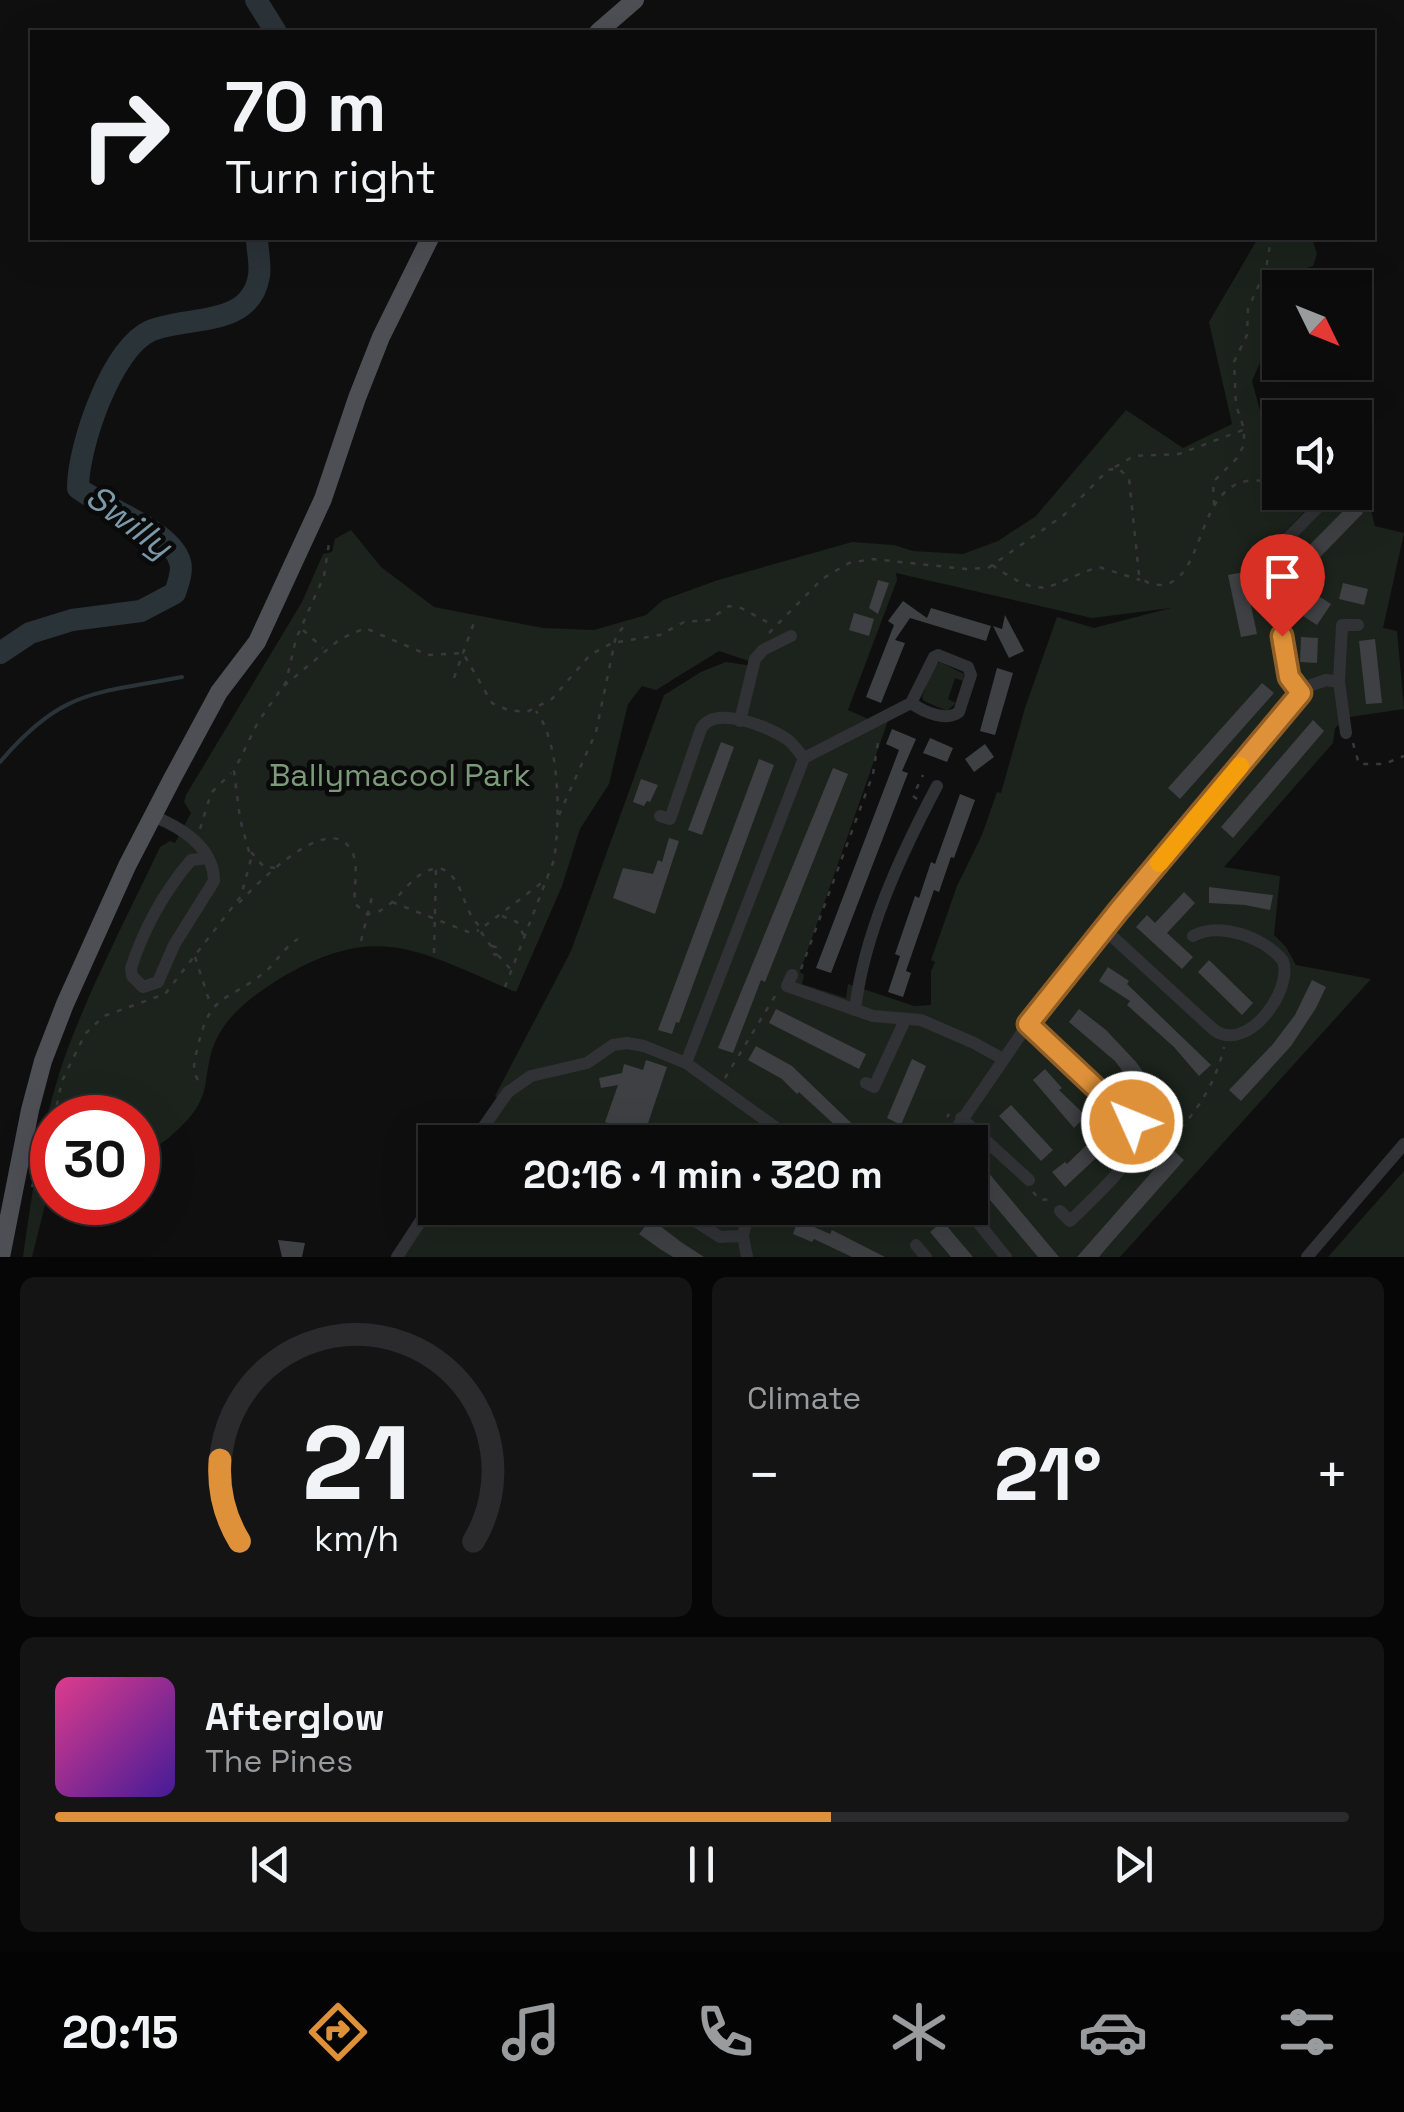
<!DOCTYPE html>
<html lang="en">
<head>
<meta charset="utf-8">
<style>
  body { margin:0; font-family:"Space Grotesk",sans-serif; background:#141415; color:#f1f3f6; height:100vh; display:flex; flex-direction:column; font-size:38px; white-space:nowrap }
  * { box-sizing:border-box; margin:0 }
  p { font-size:32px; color:#9a9b9d }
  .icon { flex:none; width:55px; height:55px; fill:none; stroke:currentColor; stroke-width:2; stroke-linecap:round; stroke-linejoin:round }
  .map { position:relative; height:1257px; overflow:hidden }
  .details { display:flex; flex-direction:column; gap:20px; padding:20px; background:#060607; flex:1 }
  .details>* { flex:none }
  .guide { position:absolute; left:30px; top:30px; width:1345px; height:210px; border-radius:0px; box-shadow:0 10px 40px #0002,0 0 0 2px #2b2b2d; background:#0b0b0c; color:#f1f3f6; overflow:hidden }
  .needle { width:65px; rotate:133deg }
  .buttons { position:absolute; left:1262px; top:270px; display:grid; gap:20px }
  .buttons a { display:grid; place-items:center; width:110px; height:110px; border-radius:0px; background:#0b0b0c; box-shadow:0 10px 40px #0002,0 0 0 2px #2b2b2d; font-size:50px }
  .speed { position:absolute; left:30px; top:1095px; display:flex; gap:20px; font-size:50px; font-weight:700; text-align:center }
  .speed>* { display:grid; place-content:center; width:130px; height:130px; border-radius:50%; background:#0b0b0c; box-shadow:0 10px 40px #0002,0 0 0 2px #2b2b2d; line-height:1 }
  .speed .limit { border:15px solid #d22; background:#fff; color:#111 }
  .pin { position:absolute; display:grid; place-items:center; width:85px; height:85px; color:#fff; margin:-102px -42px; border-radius:50% 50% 50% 0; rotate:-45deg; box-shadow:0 0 10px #0007 }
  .pin .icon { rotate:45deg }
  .me { position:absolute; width:110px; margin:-55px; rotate:314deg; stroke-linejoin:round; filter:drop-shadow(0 0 8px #0008) }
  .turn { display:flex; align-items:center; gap:35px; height:210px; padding:0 30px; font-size:45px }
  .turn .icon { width:130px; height:130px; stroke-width:2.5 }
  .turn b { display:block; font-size:70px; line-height:85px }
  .big { font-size:75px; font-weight:700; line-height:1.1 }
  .details .tile { flex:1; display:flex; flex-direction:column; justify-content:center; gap:15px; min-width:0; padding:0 35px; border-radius:15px; background:#141415 }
  .details .dial { align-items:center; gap:0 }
  .dial svg { height:260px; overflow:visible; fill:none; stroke:#2b2b2d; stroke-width:7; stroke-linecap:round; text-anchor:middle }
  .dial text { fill:#f1f3f6; stroke:none }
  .song { display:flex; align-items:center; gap:30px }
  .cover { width:120px; height:120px; border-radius:15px; background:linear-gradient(135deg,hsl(330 70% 55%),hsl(260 70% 35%)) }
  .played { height:10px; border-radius:5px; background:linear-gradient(90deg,#df9139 60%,#2b2b2d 60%) }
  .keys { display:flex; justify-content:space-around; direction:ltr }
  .heat { display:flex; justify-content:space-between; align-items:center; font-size:55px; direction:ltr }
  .details .tiles { flex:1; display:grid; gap:20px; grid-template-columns:1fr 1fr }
  .tile:last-child { grid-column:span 2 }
  .trip { position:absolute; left:418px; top:1125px; width:570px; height:100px; border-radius:0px; background:#0b0b0c; box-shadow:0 10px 40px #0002,0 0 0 2px #2b2b2d; font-weight:700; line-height:100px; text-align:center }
  .menu { display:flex; height:160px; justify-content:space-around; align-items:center; background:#040405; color:#9a9b9d }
  .menu .icon { width:70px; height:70px }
  .menu .current { color:#df9139 }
  .menu b { font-size:45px; color:#f1f3f6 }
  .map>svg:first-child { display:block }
  .green { fill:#1c231c; fill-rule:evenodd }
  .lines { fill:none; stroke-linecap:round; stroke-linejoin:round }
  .stream { stroke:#2a3338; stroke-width:4 }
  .river { stroke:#2a3338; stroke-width:22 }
  .building { fill:#3e4043 }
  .path { stroke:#37393c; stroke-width:2.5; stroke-dasharray:5 8; stroke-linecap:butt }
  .minor { stroke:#313235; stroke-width:12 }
  .major { stroke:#4d4f54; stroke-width:18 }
  .route-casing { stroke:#915e25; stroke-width:25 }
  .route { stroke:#df9139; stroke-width:18 }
  .slow { stroke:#f59e0b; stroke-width:18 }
  .labels { text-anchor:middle; stroke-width:9; stroke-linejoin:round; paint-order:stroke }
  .park-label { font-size:32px; fill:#7c9a7a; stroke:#0a0a0b }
  .water-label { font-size:35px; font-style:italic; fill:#7b99a9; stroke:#0a0a0b }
</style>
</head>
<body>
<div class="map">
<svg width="1404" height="1257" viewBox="0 0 1404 1257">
  <rect width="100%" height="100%" fill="#0f0f10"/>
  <g class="green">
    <path d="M1258 238H1312L1317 254 1313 266 1286 275 1265 311 1261 337 1262 358 1252 381 1268 440 1280 467V492L1312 493 1318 497 1270 548 1261 552 1273 554 1333 493 1355 492V485L1368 499 1375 526 1404 533 1383 628 1397 631 1404 709 1349 717 1335 728 1333 743 1224 867 1280 876 1274 935 1286 947 1296 965 1371 979 1120 1257H397L435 1208H970V1142H473L501 1101 495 1096 571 951 664 695 701 672 726 662 753 666 752 662 719 651 656 690 642 686 628 704 609 784 580 829 562 886 516 992C420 952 379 919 279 979 256 994 232 1010 218 1036 209 1053 208 1069 205 1087 200 1112 178 1131 158 1146L138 1147V1118H52V1177L32 1257H23C33 1187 43 1115 68 1048 94 979 129 913 160 847L170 841 175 843 191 813 184 802 186 795 302 602 323 554 332 552 335 539 351 530 381 567 434 607 543 628 594 630 646 615 663 600 718 580 852 542 894 545 913 551 963 554 998 541 1036 516 1126 410 1183 448 1232 424 1209 322ZM896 573 1092 618 1171 608 1094 628 1057 617 1025 708 1001 793 997 792 982 835 957 886 931 960 935 962 931 971V1005L914 1006 848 984 846 998 802 984 804 975 800 972 890 715 872 725 866 718 848 710 897 580Z"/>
    <path d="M940 662 964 674 963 681 955 678 948 699 956 703 947 711 924 701 922 697 934 666Z"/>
    <path d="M1404 1171V1257H1328Z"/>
  </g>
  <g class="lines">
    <path class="stream" d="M0 762C62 689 94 694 182 677"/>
    <g class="river">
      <path d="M256 0 276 32"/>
      <path d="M0 653 30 633 72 620 141 611 175 593C178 584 183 571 180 562 171 530 105 509 78 488 78 447 111 349 150 331 187 315 250 329 259 276 261 265 257 249 257 238"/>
    </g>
  </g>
  <g class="building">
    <path d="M1352 502 1363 513 1294 584 1282 573Z"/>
    <path d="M1244 572 1257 634 1241 637 1228 575Z"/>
    <path d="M878 580 889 583 878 614 869 608Z"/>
    <path d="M1343 583 1368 589 1364 605 1339 599Z"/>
    <path d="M1317 595 1331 604 1317 625 1303 616Z"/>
    <path d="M903 601 927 618 931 608 991 626 986 641 910 618 895 640 905 643 881 703 866 697 894 625 888 621Z"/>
    <path d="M854 613 874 619 869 636 849 630Z"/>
    <path d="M1005 615 1024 651 1009 658 993 626 1002 629Z"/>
    <path d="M1301 637 1318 638 1317 663 1300 662Z"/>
    <path d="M1375 639 1382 703 1366 704 1359 641Z"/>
    <path d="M997 668 1013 673 995 735 980 731Z"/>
    <path d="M1262 683 1274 693 1180 799 1168 788Z"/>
    <path d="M1313 720 1324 731 1233 838 1221 827Z"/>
    <path d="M892 729 916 739 902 771 908 773 831 973 816 968 899 750 886 744Z"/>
    <path d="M930 738 953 748 947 762 923 753Z"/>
    <path d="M721 742 734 747 702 835 688 830Z"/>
    <path d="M985 744 994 757 974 772 965 759Z"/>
    <path d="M759 759 774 765 679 1023 676 1022 672 1034 658 1030Z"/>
    <path d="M833 768 848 774 765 982 761 980 733 1053 718 1048Z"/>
    <path d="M641 779 658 785 650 802 647 801 644 806 633 802Z"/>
    <path d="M960 794 975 800 954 858 951 857 939 892 934 890 906 971 911 973 903 997 888 992 900 956 895 954 915 896 919 898 931 862 935 864Z"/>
    <path d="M669 838 679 841 655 914 613 898 623 868 653 874 658 860 662 862Z"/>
    <path d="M1209 887 1273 895 1270 910 1245 905 1209 903Z"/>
    <path d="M1184 892 1195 903 1167 933 1193 957 1182 969 1136 927 1147 915 1155 923Z"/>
    <path d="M1209 960 1253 1003 1242 1015 1198 972Z"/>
    <path d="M1108 967 1129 981 1127 984 1211 1065 1199 1076 1174 1047 1127 1005 1130 1001 1099 981Z"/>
    <path d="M1312 980 1326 987 1316 1008 1291 1046 1241 1101 1229 1090 1273 1044 1295 1015Z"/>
    <path d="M776 1009 866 1054 859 1069 769 1023Z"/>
    <path d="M1079 1009 1106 1030 1136 1062 1174 1113 1160 1122 1115 1061 1069 1022Z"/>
    <path d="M756 1046 792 1066 871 1142H848L836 1132 839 1129 799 1092 797 1094 782 1079 748 1060Z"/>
    <path d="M912 1059 926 1066 901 1125 887 1118Z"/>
    <path d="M646 1060 667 1067 644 1135 605 1122 618 1085 601 1088 599 1078 622 1073 624 1064 643 1070Z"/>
    <path d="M1045 1069 1062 1088 1059 1090 1086 1116 1074 1128 1033 1080Z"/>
    <path d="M1011 1105 1053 1150 1041 1161 999 1116Z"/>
    <path d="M1099 1133 1110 1145 1065 1187 1052 1172 1065 1162 1067 1164Z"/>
    <path d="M1172 1149 1184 1160 1109 1245 1099 1257H1077Z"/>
    <path d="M970 1156 987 1171 1059 1257H1038L985 1194 987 1192 970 1178Z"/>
    <path d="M651 1219 681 1242 704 1257H673L660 1249 639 1234Z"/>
    <path d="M798 1220 830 1234 832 1230 885 1257H852L814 1239 812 1242 793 1234Z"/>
    <path d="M943 1221 951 1231 973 1257H951L930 1232Z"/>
    <path d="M278 1240 305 1243 302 1257H282Z"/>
  </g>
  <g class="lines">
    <g class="path">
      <path d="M1115 467 1134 456 1179 454 1243 430"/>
      <path d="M1299 492 1309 500"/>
      <path d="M1214 505 1213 482 1237 458 1244 445V429L1236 405 1234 362 1247 335 1248 309 1266 269 1271 238"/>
      <path d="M992 565C1049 604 1044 584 1099 567L1140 580"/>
      <path d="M303 630 323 648"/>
      <path d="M769 633 822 579 849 563 873 559 966 569 988 568 1064 515 1108 470 1118 468 1129 478 1139 575C1145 582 1150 585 1160 585 1213 583 1189 455 1280 485"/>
      <path d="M454 678 476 617"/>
      <path d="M284 686 340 639 365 628 428 655 463 653 492 703 508 710 527 712 552 699 590 655 612 643 660 635 684 622 709 620 729 606 741 608 773 625"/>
      <path d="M1353 743 1359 764H1384L1404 756"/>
      <path d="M917 799 913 796 923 775"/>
      <path d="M559 815 596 732 616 636 628 621"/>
      <path d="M200 829 211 793 231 773"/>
      <path d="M251 852 264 867 276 868"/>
      <path d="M392 902 471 933 479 930"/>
      <path d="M239 903C256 884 329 810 351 850 360 864 353 887 355 904L367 914C398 913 407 869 440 868 466 878 461 913 482 928L548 878"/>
      <path d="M502 916 517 922 524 936"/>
      <path d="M481 932 491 946"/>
      <path d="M361 941 372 897"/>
      <path d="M492 946 499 948 496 955 491 953Z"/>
      <path d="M434 953 436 869"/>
      <path d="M498 955 512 971"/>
      <path d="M195 957 211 1006"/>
      <path d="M801 969 873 774 879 736"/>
      <path d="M505 987 554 860C560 821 561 743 536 711"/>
      <path d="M725 1078 775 996"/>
      <path d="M198 1080C192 1070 194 1062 197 1050 210 991 225 1004 265 972 277 962 284 947 298 939"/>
      <path d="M54 1118 62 1081 85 1034 104 1016 165 994 241 896 251 859 240 819 234 771 258 722 286 682 296 639 324 576 329 543"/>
      <path d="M940 1128 949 1114"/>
      <path d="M1146 1135 1171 1138C1197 1113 1216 1082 1224 1047"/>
      <path d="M32 1187 52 1127"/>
      <path d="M1033 1192 1040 1200 1052 1199"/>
    </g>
    <g class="minor">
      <path d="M1355 470 1368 458"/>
      <path d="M1339 682 1342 625H1358"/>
      <path d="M1301 693 1289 677 1269 565 1272 554 1333 492"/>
      <path d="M740 721 755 659 763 650 791 636"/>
      <path d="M153 816C180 827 214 847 214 881L174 945 158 982 143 987 132 976 131 968C144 928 164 892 191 860L208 858"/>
      <path d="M660 816 670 819 701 729C714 704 770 727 788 740 794 745 799 752 804 758L911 703 934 657 938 655 968 667 971 675 959 712C946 722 924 712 911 703"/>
      <path d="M1104 929 1214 1030C1248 1054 1293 990 1283 961 1265 938 1220 921 1193 936"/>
      <path d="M792 975 787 986 873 1016 921 1020 974 1043 1003 1059"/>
      <path d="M855 1010C864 933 901 854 937 786"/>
      <path d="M1028 1024 1131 1122C1135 1131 1137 1138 1134 1146 1128 1168 1087 1204 1070 1221L1060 1211"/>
      <path d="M866 1083 874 1087 905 1020"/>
      <path d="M961 1118 1029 1180"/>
      <path d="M473 1142 508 1092 531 1076 587 1063 613 1045 627 1043 644 1046 686 1063"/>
      <path d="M796 1142 686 1063 804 758"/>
      <path d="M947 1142 1028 1024 1119 909 1306 687 1326 680 1339 682 1346 733"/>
      <path d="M675 1208 720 1237 743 1236"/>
      <path d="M887 1208H906"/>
      <path d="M966 1208 1006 1257"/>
      <path d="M916 1245 926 1257"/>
      <path d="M397 1257 435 1199"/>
      <path d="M747 1257 743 1236 749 1208"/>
      <path d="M1307 1257 1404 1144"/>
    </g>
    <g class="major">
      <path d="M598 32 635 0"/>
      <path d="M1 1257 30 1110 43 1061 65 1004 127 866 172 779 219 692 257 642 323 499 357 398 381 337 430 238"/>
    </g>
  </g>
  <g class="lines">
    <g class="route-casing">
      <path id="route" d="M1132 1122 1028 1024 1119 910 1301 693 1289 677 1282 636"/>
    </g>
    <use href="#route" class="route"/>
    <path class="slow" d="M1159 863 1240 766"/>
  </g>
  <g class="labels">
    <g class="park-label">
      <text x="400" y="786">Ballymacool Park</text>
    </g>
    <g class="water-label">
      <text transform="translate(129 521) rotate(37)" y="12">Swilly</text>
    </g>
  </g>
</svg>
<div class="buttons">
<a><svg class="needle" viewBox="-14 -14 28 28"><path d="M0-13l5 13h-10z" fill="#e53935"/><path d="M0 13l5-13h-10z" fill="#9a9b9d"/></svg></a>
<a><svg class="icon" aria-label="sound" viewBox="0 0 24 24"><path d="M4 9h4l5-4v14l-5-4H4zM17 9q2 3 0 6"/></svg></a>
</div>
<div class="speed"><div class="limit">30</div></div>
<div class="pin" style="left:1282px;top:636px;background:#d93025"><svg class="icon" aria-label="arrive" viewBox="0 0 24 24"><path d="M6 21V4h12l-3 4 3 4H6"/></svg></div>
<svg class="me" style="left:1132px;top:1122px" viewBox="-20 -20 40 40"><circle r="17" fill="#df9139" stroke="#fff" stroke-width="3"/><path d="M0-11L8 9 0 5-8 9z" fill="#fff"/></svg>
<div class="trip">20:16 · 1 min · 320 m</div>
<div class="guide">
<div class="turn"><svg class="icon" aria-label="right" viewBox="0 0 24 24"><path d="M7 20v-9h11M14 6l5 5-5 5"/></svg><div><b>70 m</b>Turn right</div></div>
</div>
</div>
<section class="details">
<div class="tiles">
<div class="tile dial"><svg viewBox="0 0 100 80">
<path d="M14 69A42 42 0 1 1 86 69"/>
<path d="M14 69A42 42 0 0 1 8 44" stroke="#df9139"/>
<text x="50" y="56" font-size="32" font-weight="700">21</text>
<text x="50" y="72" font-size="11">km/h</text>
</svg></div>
<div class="tile"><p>Climate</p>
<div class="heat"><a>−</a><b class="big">21°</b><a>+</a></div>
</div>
<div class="tile">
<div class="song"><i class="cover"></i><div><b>Afterglow</b><p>The Pines</p></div></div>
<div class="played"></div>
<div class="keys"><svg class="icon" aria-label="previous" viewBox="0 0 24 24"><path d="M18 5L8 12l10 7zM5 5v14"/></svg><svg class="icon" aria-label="pause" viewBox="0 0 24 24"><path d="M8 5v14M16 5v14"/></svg><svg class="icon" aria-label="next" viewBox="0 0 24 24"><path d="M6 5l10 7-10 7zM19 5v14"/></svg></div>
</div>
</div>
</section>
<nav class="menu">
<b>20:15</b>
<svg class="icon current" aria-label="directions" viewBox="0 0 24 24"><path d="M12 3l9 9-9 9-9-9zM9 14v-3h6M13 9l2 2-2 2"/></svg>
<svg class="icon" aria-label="music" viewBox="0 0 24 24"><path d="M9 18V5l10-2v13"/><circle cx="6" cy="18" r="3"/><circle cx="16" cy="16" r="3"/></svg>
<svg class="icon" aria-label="phone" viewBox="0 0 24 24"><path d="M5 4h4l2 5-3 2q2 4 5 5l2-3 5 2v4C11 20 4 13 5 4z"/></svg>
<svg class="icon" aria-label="climate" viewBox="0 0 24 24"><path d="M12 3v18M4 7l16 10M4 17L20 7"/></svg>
<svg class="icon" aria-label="car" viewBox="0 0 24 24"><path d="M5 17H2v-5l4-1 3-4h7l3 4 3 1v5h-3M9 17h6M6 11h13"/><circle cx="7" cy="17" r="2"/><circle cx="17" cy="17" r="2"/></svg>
<svg class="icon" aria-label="filters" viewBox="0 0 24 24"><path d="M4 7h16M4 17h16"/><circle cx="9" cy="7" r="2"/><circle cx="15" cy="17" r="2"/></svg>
</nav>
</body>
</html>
